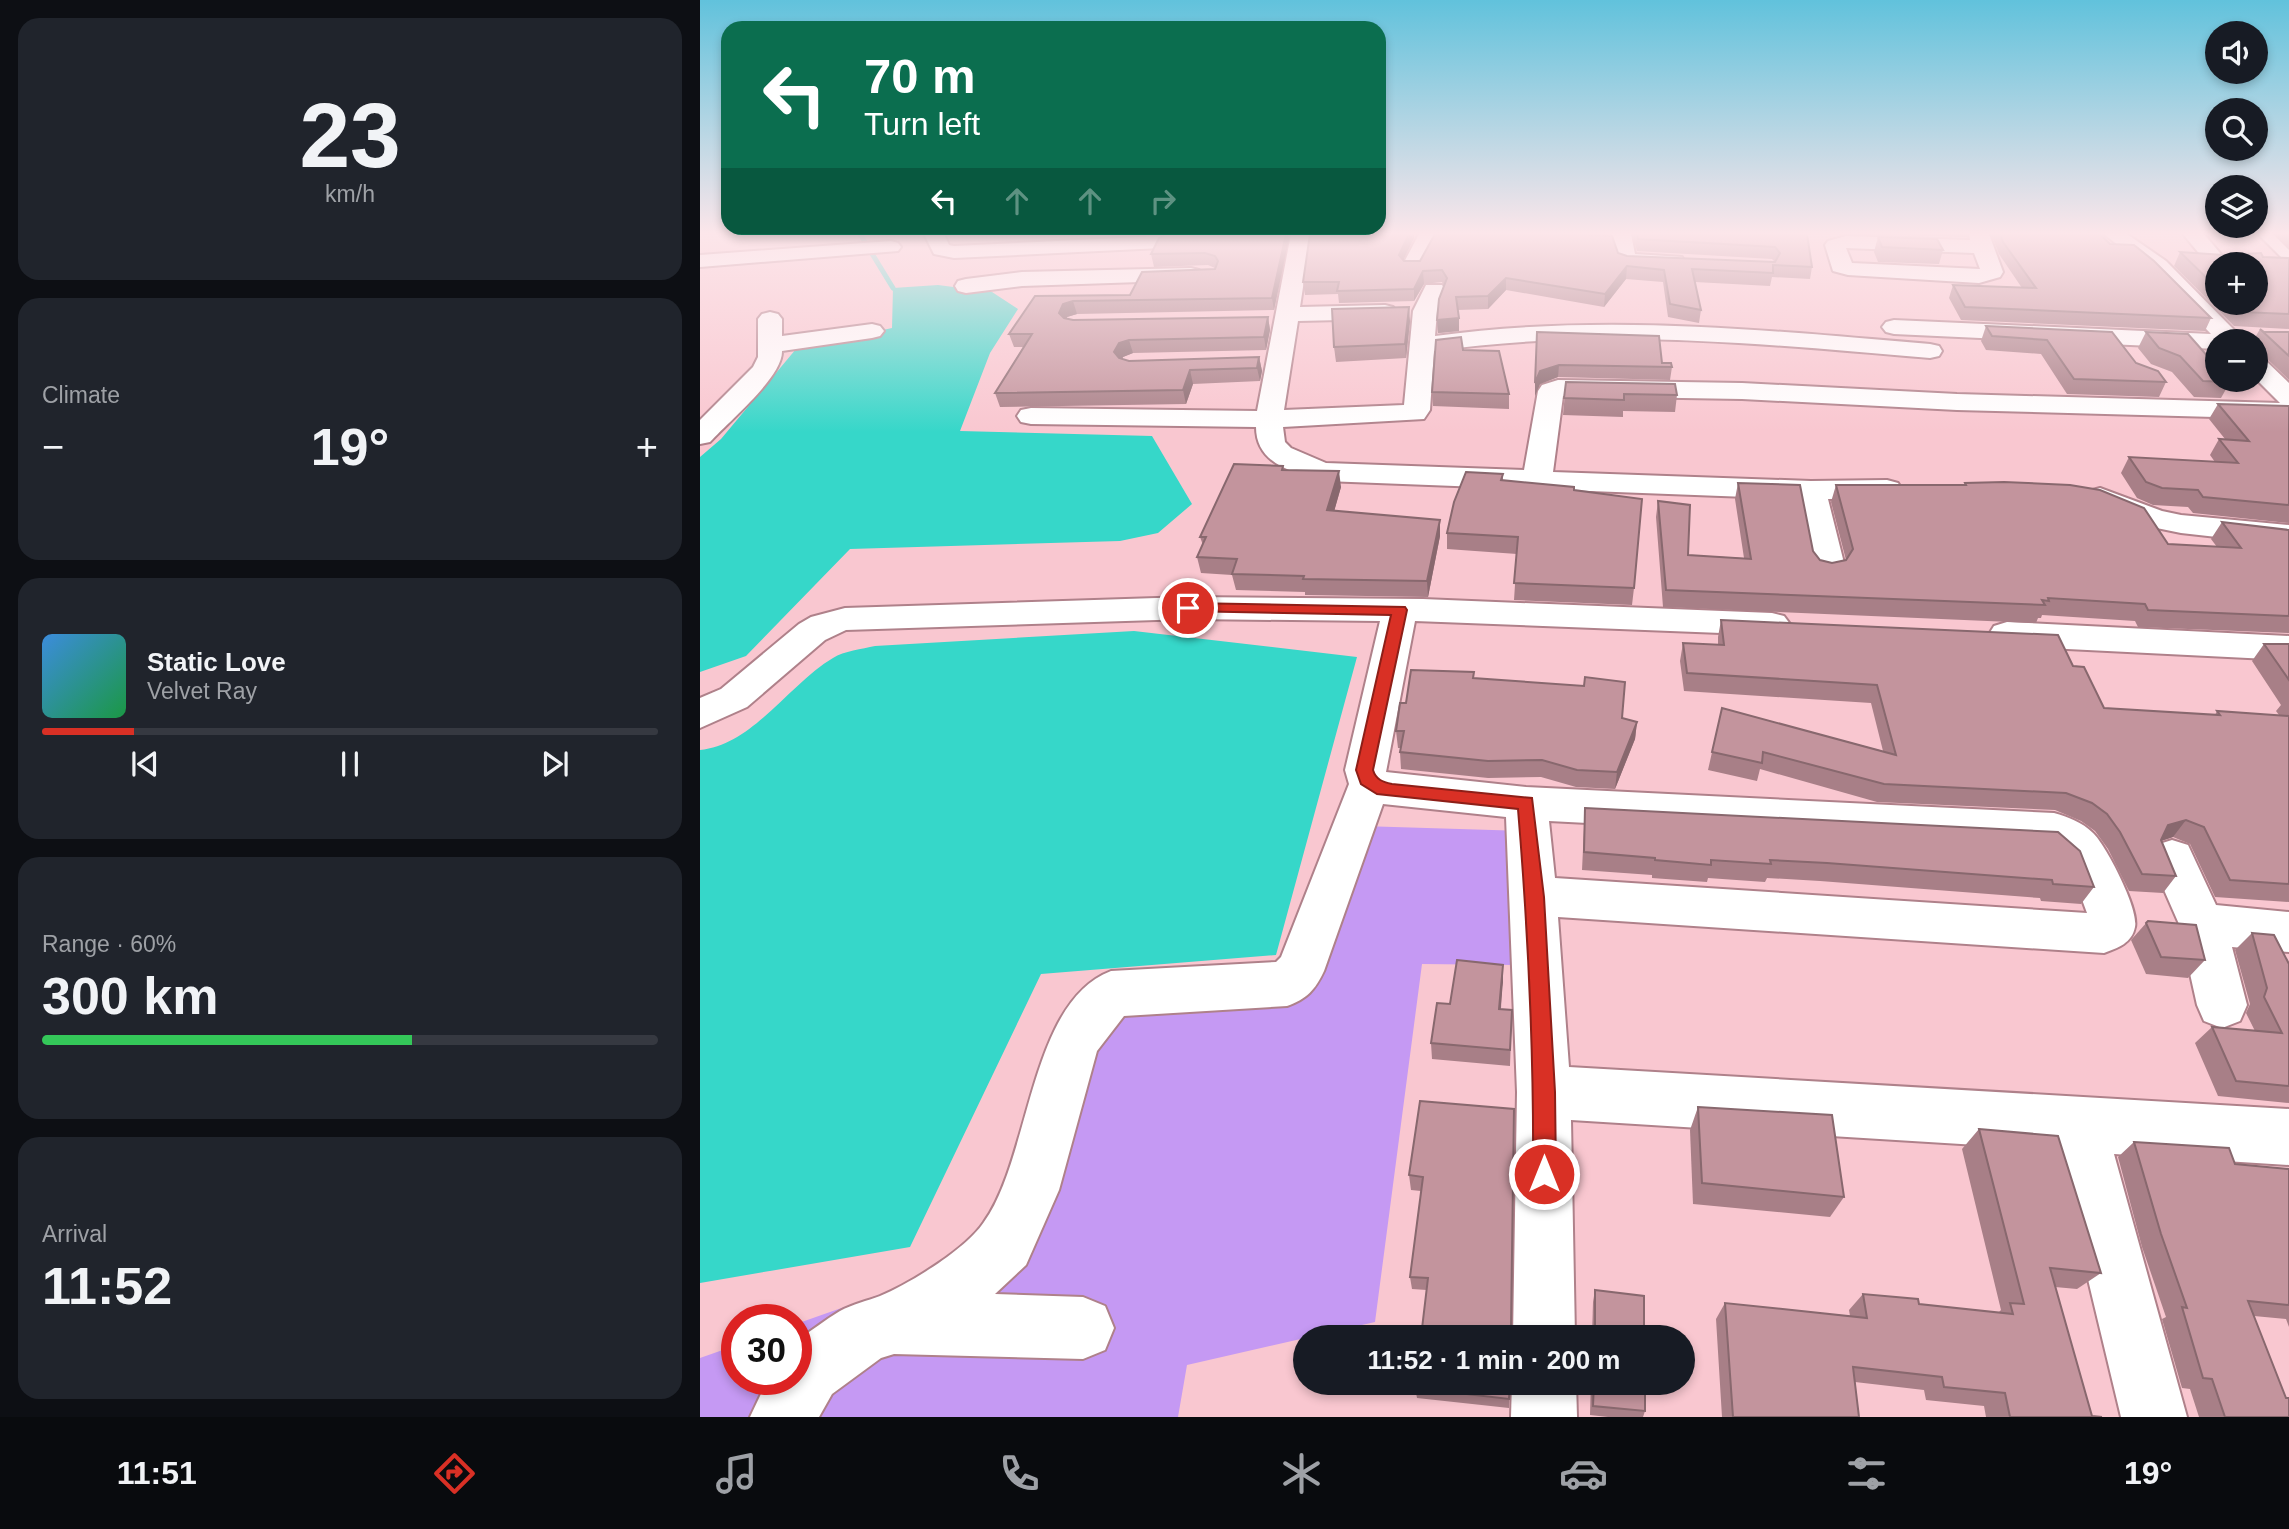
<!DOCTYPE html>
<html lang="en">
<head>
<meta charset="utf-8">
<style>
  body { margin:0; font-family:Helvetica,sans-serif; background:#20242c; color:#f1f3f6; height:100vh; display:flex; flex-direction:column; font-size:26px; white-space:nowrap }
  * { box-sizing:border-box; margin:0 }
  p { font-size:23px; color:#9ea1a6 }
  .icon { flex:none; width:38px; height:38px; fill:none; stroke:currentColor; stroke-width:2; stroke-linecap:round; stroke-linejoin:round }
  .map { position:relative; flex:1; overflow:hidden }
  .sheet { display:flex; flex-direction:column; gap:18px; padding:18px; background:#0d0f14; width:700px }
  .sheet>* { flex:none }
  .top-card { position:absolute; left:21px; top:21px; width:665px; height:214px; border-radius:21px; box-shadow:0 4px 10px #0003; background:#0b6e4f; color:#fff; overflow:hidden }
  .controls { position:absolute; left:1505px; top:21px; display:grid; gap:14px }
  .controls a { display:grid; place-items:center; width:63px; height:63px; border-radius:50%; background:#171b24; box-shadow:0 4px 10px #0003; font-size:35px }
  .speed { position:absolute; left:21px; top:1304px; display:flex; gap:14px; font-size:35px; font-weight:700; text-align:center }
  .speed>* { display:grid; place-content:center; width:91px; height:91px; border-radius:50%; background:#171b24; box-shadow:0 4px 10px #0003; line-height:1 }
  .speed .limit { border:10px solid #d22; background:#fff; color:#111 }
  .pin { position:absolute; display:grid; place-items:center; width:60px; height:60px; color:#fff; margin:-30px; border:4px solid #fff; border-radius:50%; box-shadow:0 2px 7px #0007 }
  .me { position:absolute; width:77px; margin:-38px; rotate:0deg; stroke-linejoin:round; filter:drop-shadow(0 0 5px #0008) }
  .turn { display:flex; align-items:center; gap:24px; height:147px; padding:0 28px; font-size:32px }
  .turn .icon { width:91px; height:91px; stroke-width:2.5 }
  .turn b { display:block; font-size:49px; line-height:60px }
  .lanes { display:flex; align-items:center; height:66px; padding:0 28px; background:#0003; justify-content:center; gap:35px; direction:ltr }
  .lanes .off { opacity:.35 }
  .big { font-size:52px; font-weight:700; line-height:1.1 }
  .sheet .card { flex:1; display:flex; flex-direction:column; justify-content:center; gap:10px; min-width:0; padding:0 24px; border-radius:21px; background:#20242c }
  .sheet .dial { align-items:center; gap:0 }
  .dial b { font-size:91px; line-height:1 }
  .song { display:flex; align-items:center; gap:21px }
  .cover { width:84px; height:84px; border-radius:10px; background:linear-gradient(135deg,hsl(210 70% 55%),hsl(140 70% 35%)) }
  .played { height:7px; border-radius:4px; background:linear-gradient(90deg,#d93025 15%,#363941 15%) }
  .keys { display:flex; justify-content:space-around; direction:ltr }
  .heat { display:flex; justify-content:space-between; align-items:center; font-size:38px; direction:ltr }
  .charge { height:10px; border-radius:5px; background:linear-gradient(90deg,#34c759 60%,#363941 0) }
  .trip { position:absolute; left:593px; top:1325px; width:402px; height:70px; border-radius:35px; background:#171b24; box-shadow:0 4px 10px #0003; font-weight:700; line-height:70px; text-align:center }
  .dock { display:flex; height:112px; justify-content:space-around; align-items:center; background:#090b0e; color:#9ea1a6 }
  .dock .icon { width:49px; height:49px }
  .dock .active { color:#d93025 }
  .dock b { font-size:32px; color:#f1f3f6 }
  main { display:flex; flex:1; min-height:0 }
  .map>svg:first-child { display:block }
  .green { fill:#c599f3 }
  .water { fill:#36d7c9 }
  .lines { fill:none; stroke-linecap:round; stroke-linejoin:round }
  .stream { stroke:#36d7c9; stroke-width:5 }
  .minor-casing { stroke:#af818a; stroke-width:4 }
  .minor { fill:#fff; fill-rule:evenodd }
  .wall { fill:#a87f87; fill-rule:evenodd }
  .shaded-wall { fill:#88686e }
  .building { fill:#c3949d; stroke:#88686e; stroke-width:2 }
  .route { fill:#d93025; stroke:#8d1f18; stroke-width:2 }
</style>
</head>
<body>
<main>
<section class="sheet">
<div class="card dial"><b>23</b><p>km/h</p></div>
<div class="card"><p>Climate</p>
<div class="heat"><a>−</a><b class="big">19°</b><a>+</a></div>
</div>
<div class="card">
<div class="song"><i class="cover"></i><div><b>Static Love</b><p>Velvet Ray</p></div></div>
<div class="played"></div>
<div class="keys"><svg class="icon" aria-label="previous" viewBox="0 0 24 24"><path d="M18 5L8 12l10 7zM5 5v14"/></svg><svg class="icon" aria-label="pause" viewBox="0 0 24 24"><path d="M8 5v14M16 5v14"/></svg><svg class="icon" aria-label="next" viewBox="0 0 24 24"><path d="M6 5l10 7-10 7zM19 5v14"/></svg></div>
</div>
<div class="card"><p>Range · 60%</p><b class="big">300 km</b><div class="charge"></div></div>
<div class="card"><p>Arrival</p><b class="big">11:52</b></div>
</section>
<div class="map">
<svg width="1589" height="1417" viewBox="0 0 1589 1417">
  <rect width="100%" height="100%" fill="#f9c7d0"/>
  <path class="green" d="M661 826 825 831 815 965 722 964 675 1322 487 1365 478 1417H0V1358L37 1345V1379H96V1324L289 1256 370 1009 608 991Z"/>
  <g class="water">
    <path d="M238 285 292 292 318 309 290 353 260 431 452 436 492 504 458 533 420 541 150 549 46 656 0 672V457L21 439 96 349 192 328 193 288Z"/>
    <path d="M434 631 657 657 576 955 341 974 210 1247 0 1283V750C53 745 90 683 133 658 144 651 162 649 175 646Z"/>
  </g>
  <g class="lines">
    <path class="stream" d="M160 234 193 288"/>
    <g class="minor-casing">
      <g id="minor">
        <path d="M224 234H244L249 245 254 246 461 236 468 238 471 242 468 246 461 248 254 258 234 254Z"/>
        <path d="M591 234H611L600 307 685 305 693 307 697 312 693 317 685 319 598 321 584 410 704 405 713 311 726 285H742L745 290 737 311 735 336C902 313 1063 330 1230 344L1239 346 1242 351 1239 356 1230 358C1061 344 903 327 734 351L730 410 724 419 583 427 585 442 591 448 626 463 824 470 838 391 842 385 858 380 1042 383 1257 394 1580 403 1556 379V357L1565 360 1589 383V419L1257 410 1042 399 863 396 853 472 1111 481 1187 480 1198 483 1202 489 1198 495 1187 498 1128 499 1145 567 1140 574 1128 577 1116 574 1111 567 1098 499 625 481C595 473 556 465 556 427L331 424 321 422 317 416 321 410 331 408 557 411Z"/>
        <path d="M719 234H739L721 271H705L702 266Z"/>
        <path d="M911 234H931L935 254 982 257 985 262 982 267 974 268 919 264Z"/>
        <path d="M1269 234H1289L1303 272 1300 277 1279 283 1148 275 1133 271 1125 245 1128 241 1146 236 1270 240ZM1146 248 1274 253 1280 269 1152 263Z"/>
        <path d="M1404 234H1427L1466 261 1537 333 1540 338 1538 341H1517V349L1194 334 1186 332 1182 327 1186 322 1194 320 1511 334 1450 271Z"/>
        <path d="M1483 234H1504L1525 259 1518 264 1507 263Z"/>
        <path d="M1558 234H1580L1589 243V260L1582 258Z"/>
        <path d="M191 241 198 243 201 247 198 251 0 267V255Z"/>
        <path d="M491 268 499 270 502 275 499 280 322 286 266 293 258 291 255 286 258 281 266 279 322 272Z"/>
        <path d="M70 312 78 314 82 319V336L172 324 180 326 184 331 180 336 172 338 82 351C83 377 28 422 10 442L0 444V420L53 367 58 357V319L62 314Z"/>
        <path d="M1400 488 1462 511 1481 515 1589 525V545L1481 533 1442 525 1389 503 1385 497 1389 491Z"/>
        <path d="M488 597 723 599 1072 613 1084 616 1090 624 1084 632 1072 635 715 621 686 772 826 787 1354 813C1368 817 1382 822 1393 833 1406 845 1439 909 1435 927 1432 943 1418 948 1404 953L858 917 869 1067 1589 1109V1165L1414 1154 1487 1417H1421L1357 1150 871 1120 875 1337H813L817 1092 806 817 683 804 624 971C615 990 607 999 587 1006L424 1016 397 1051 359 1190 326 1265 295 1294 383 1297 405 1306 414 1328 405 1350 383 1359 194 1354 181 1358 132 1394 119 1417H50L68 1379H96V1341C111 1331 125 1320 140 1311 153 1304 167 1301 180 1296 211 1283 266 1249 284 1222 331 1157 329 1002 411 971L576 962 581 957 649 784 645 770 680 621 488 619 146 630 125 640 47 707 0 728V698L21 689 99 624 111 617 145 608ZM849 821 1348 847 1370 867 1387 913 855 878Z"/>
        <path d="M1307 622 1589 636V660L1307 646 1294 642 1289 634 1294 626Z"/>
        <path d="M1472 840 1488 845 1516 905 1589 912V952L1532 947 1547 1005 1540 1021 1522 1028 1504 1021 1497 1005 1479 924 1450 858 1456 845Z"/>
        <path d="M812 1382H876L877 1417H811Z"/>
      </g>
    </g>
    <use href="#minor" class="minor"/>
  </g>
  <g class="wall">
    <path d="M467 234H590L574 310 377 314 367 317 366 319 373 320 568 317 570 330 566 350 433 353 423 357 422 359 429 361 559 357 562 371 560 381 493 384 486 404 300 407 295 393 323 347H314L309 334 335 296 430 295 515 269V268L508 265 454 267 451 254Z"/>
    <path d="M932 234H1107L1112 267 1110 279 1072 277 1070 286 995 282 1001 310 999 323 968 317 963 282 926 279 904 307 806 290 788 309 757 310 759 331 738 333 737 320 744 286 742 282 724 284 714 301 639 303 638 294 605 295 603 282 714 238 703 260 704 261 918 253 927 256 1075 262 1072 259 937 251Z"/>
    <path d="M1161 234H1268L1267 237Z"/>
    <path d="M1291 234H1400L1410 244 1511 318 1505 331 1261 320 1249 298 1253 285 1322 288 1299 254Z"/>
    <path d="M1573 234H1589V250Z"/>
    <path d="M1178 237 1243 250 1239 264 1178 262 1174 252Z"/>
    <path d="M1480 252 1589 258V329L1534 326 1474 266ZM1517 264 1556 303H1517Z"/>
    <path d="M710 321 706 358 636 362 634 347Z"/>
    <path d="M1286 326 1412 332 1436 363 1466 382 1459 397 1367 394 1341 354 1286 350 1281 341Z"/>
    <path d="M1560 329 1564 332H1589V380L1556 348V341H1553Z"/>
    <path d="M837 332 962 363 972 367 970 380 858 377 840 384 835 396Z"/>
    <path d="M1446 332 1530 382 1521 398 1494 397 1472 372 1451 364 1438 348Z"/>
    <path d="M763 350 809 394V409L733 406 732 392Z"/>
    <path d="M866 382 977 395 975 412 923 411V417L863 415Z"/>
    <path d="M1518 404 1589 406V523L1493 513 1488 507 1453 505 1437 498 1421 473 1429 457 1515 462 1510 455 1519 439H1525L1509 419Z"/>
    <path d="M583 466 584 470 641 487 634 511 740 520V536L728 597 605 595V592L536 590 532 575 501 573 497 557 503 545 500 537Z"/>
    <path d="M803 474V480L934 588 932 605 814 600 817 554 747 549V533Z"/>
    <path d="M1038 483 1113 551 1120 560 1132 563 1146 560 1131 502 1136 485H1264L1265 483 1468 544 1517 547 1511 539 1522 522 1589 530V633L1438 627 1435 621 1342 615 1341 618H1338L1336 623 963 607 956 517 958 501 988 555 1044 558 1035 499Z"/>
    <path d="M1021 620 1373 666 1404 708 1515 715 1517 711 1579 715 1576 711 1581 705 1552 661 1564 644H1589V902L1515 897 1490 844 1473 837 1461 841 1476 876 1463 893 1429 891 1408 849 1395 831 1381 821 1355 810 1177 802 1060 769 1057 781 1008 770 1022 708 1183 751 1171 703 984 691 980 661 983 643 1018 645V637Z"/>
    <path d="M774 672V678L937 722 935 739 915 789 876 787 841 777 788 778 701 769 700 752 701 748H698L696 731 706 703Z"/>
    <path d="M885 808 1394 887 1381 904 1341 901 1340 898 1120 881 1067 878 1065 882 1008 878 1007 882 952 878V875L882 870Z"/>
    <path d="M1448 921 1505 960 1488 978 1446 974 1431 940Z"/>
    <path d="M1552 933 1589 964V1103L1518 1096 1495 1043 1512 1027 1555 1031 1546 1013 1550 1004 1535 950Z"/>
    <path d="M803 965 801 1009 812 1010 810 1066 732 1059 731 1043 750 1004Z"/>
    <path d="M720 1101 811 1326 814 1328 833 1337 727 1290 712 1289 710 1277 721 1191 711 1190 709 1175Z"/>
    <path d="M998 1107 1144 1197 1130 1217 993 1204 990 1130Z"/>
    <path d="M1279 1129 1401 1273 1377 1289 1355 1287 1392 1416 1402 1417H1286L1284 1406 1226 1400 1224 1390 1155 1382 1159 1417H1022L1016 1319 1025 1303 1150 1316 1149 1310 1163 1294 1219 1304 1298 1313 1301 1310 1262 1149Z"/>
    <path d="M1434 1142 1535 1164 1589 1169V1327L1586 1319 1554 1316 1589 1417H1499L1490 1389 1482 1388 1462 1319 1466 1317 1442 1247 1418 1157Z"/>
    <path d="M895 1290 944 1337H892L893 1302Z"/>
    <path d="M810 1382 809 1408 717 1398 715 1388Z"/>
    <path d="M891 1382H945V1411L943 1417H908L890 1415Z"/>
  </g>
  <g class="shaded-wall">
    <path d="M586 234H590L574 310 572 298Z"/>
    <path d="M709 234H714V238L700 267 699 255Z"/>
    <path d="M927 266 926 279 904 307 905 294Z"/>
    <path d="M723 271 724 284 714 301V289Z"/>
    <path d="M806 278V290L788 309V296Z"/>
    <path d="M373 301 377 314 367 317 363 326 359 313 363 304Z"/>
    <path d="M709 307 710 321 706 358 705 344Z"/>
    <path d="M568 317 570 330 566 350 564 337Z"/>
    <path d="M759 318V331L738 333 737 320Z"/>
    <path d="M429 340 433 353 423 357 418 366 414 352 419 343Z"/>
    <path d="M559 357 562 371 560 381 557 368Z"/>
    <path d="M859 365 858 377 840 384 835 396V383L840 371Z"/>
    <path d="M490 370 493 384 486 404 483 390Z"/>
    <path d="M639 471 641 487 630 526 627 510Z"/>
    <path d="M740 520V536L728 597 727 581Z"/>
    <path d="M937 722 935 739 915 789 917 772Z"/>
    <path d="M1486 820 1473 837 1455 843 1468 825Z"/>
    <path d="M803 965V982L799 1026V1009Z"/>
  </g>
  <g class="building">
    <path d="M467 234H586L572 298 373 301 363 304 359 313 364 318 373 320 568 317 564 337 429 340 419 343 414 352 419 358 429 361 559 357 557 368 490 370 483 390 295 393 332 334H309L335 296 430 295 442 272 515 269 518 261 515 256 505 253 451 254 459 238Z"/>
    <path d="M610 234H709L699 255 704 261H720L735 234H867L912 236 918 253 927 256 1075 262 1080 253 1075 247 938 239 937 234H1107L1112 267 1073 265V273L992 269 1001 310 970 304 964 270 927 266 905 294 806 278 788 296 756 297 759 318 737 320 739 299 747 278 742 270 723 271 714 289 637 291 639 282H603Z"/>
    <path d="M1300 234H1400L1410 244 1434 245 1454 261 1511 318 1265 307 1253 285 1336 288 1303 242Z"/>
    <path d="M1178 237 1237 239 1243 250 1182 247Z"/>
    <path d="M1480 252 1524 255 1561 253 1563 257 1589 258V314L1542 312 1533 303H1556V264H1517V288Z"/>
    <path d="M709 307 705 344 634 347 632 309Z"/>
    <path d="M1286 326 1412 332 1436 363 1458 371 1466 382 1374 379 1347 340 1292 336Z"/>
    <path d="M1560 329 1564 332H1589V356Z"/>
    <path d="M837 332 959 336 962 363H971L972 367 859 365 840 371 835 383Z"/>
    <path d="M1446 332 1488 334 1517 367V380H1529L1530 382 1503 381 1480 356 1459 348Z"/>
    <path d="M761 337 763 350 799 351 809 394 732 392 736 340Z"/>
    <path d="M866 382 975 384 977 395 924 394V400L864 398Z"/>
    <path d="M1518 404 1589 406V505L1503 497 1498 490 1462 488 1446 482 1429 457 1538 463 1519 439 1549 441Z"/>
    <path d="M534 464 583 466 582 470 639 471 627 510 740 520 727 581 603 579 604 576 532 574 537 559 497 557 506 537H500Z"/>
    <path d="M766 472 803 474 801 480 874 487V490L942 499 934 588 814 583 818 537 747 533 754 502Z"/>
    <path d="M1304 482 1370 485 1400 490 1444 508 1468 544 1541 548 1522 522 1589 530V616L1448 610 1445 604 1348 598 1349 601 1342 600 1345 605 966 590 958 501 990 505 988 555 1051 559 1038 483 1100 485 1113 551 1120 560 1132 563 1146 560 1153 549 1136 485H1266L1265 483Z"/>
    <path d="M1021 620 1358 635 1373 666 1384 667 1404 708 1520 715 1517 711 1589 716V884L1530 880 1504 827 1486 820 1468 825 1461 840 1476 876 1442 874 1420 832 1407 814 1392 803 1366 793 1184 784 1063 752 1062 763 1012 752 1022 708 1196 755 1177 685 987 673 983 643 1024 645Z"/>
    <path d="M1564 644H1589V680Z"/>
    <path d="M711 670 774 672 773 678 884 686 885 677 925 682 922 718 937 722 917 772 877 770 842 760 788 761 700 752 704 731H696L700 703H706Z"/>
    <path d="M885 808 1358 832 1380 851 1394 887 1353 884 1352 880 1127 863 1070 860 1071 864 1011 860V865L955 860V858L884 852Z"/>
    <path d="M1448 921 1496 925 1505 960 1461 957 1446 923Z"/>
    <path d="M1552 933 1574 935 1589 964V1086L1536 1081 1512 1027 1582 1033 1564 997 1567 988Z"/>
    <path d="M757 960 803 965 799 1009 812 1010 810 1050 731 1043 737 1003 750 1004Z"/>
    <path d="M720 1101 814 1109 811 1326 814 1328H833V1337H721L728 1278 710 1277 723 1177 709 1175Z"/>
    <path d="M998 1107 1132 1115 1144 1197 1002 1183Z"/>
    <path d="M1279 1129 1358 1136 1401 1273 1350 1268 1392 1416 1402 1417H1310L1305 1393 1244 1387 1242 1377 1153 1367 1159 1417H1033L1025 1303 1167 1318 1163 1294 1218 1299 1219 1304 1313 1314 1310 1303 1324 1304Z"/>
    <path d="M1434 1142 1529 1148 1535 1164 1589 1169V1305L1548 1301 1586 1398H1589V1417H1525L1512 1379 1503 1378 1482 1307 1487 1308 1461 1234Z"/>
    <path d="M895 1290 944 1296V1337H895Z"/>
    <path d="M715 1382H810L809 1399 715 1388Z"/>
    <path d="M894 1382H945V1411L893 1406Z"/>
  </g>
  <linearGradient id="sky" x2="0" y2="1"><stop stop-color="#61c2dc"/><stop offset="0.54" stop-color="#fce6ea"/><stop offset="1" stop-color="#fce6ea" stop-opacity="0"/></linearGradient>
  <rect width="1589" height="432" fill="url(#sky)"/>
  <path class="route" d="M488 603 705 607 707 610 673 770C676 780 683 782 692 784L832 798 844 897 855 1092 856 1174 852 1182 844 1185 836 1182 833 1174C834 1052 828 930 818 809L677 794 661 784 656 770 691 615 483 611V605Z"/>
</svg>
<div class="controls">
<a><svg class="icon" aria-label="sound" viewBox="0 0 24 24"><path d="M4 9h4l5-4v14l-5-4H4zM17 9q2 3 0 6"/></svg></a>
<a><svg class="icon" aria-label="search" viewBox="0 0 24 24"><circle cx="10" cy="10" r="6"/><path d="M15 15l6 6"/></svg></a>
<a><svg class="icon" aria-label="layers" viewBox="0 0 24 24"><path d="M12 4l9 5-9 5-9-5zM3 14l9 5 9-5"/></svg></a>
<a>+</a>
<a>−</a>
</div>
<div class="speed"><div class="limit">30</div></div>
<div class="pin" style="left:488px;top:608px;background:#d93025"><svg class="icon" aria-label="arrive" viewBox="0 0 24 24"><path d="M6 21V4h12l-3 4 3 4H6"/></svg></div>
<svg class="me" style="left:844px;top:1174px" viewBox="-20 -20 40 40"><circle r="17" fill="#d93025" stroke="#fff" stroke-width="3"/><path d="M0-11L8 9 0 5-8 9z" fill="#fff"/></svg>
<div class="trip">11:52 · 1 min · 200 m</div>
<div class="top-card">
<div class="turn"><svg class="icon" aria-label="left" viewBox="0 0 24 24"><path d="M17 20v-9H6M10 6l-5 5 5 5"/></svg><div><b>70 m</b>Turn left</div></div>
<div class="lanes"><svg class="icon" aria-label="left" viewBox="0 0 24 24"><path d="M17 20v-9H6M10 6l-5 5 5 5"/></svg><svg class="icon off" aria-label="ahead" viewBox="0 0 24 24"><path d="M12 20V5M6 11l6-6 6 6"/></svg><svg class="icon off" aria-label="ahead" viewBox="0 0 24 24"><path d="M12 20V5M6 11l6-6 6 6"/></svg><svg class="icon off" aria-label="right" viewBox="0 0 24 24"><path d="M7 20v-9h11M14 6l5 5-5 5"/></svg></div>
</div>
</div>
</main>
<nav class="dock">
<b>11:51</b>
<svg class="icon active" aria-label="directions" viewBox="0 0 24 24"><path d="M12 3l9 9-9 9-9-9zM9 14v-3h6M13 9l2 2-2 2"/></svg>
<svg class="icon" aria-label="music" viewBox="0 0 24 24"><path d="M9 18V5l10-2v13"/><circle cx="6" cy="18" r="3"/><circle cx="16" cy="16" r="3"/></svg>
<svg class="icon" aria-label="phone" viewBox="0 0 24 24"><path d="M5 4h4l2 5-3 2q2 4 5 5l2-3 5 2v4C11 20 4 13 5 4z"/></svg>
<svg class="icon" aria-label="climate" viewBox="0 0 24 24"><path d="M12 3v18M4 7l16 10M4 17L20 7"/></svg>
<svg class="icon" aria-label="car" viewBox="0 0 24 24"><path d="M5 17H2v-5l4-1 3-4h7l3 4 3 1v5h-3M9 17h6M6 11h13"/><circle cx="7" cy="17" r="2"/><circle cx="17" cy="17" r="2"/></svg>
<svg class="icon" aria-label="filters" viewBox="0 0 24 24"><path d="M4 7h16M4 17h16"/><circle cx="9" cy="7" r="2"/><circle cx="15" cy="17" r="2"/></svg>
<b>19°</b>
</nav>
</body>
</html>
